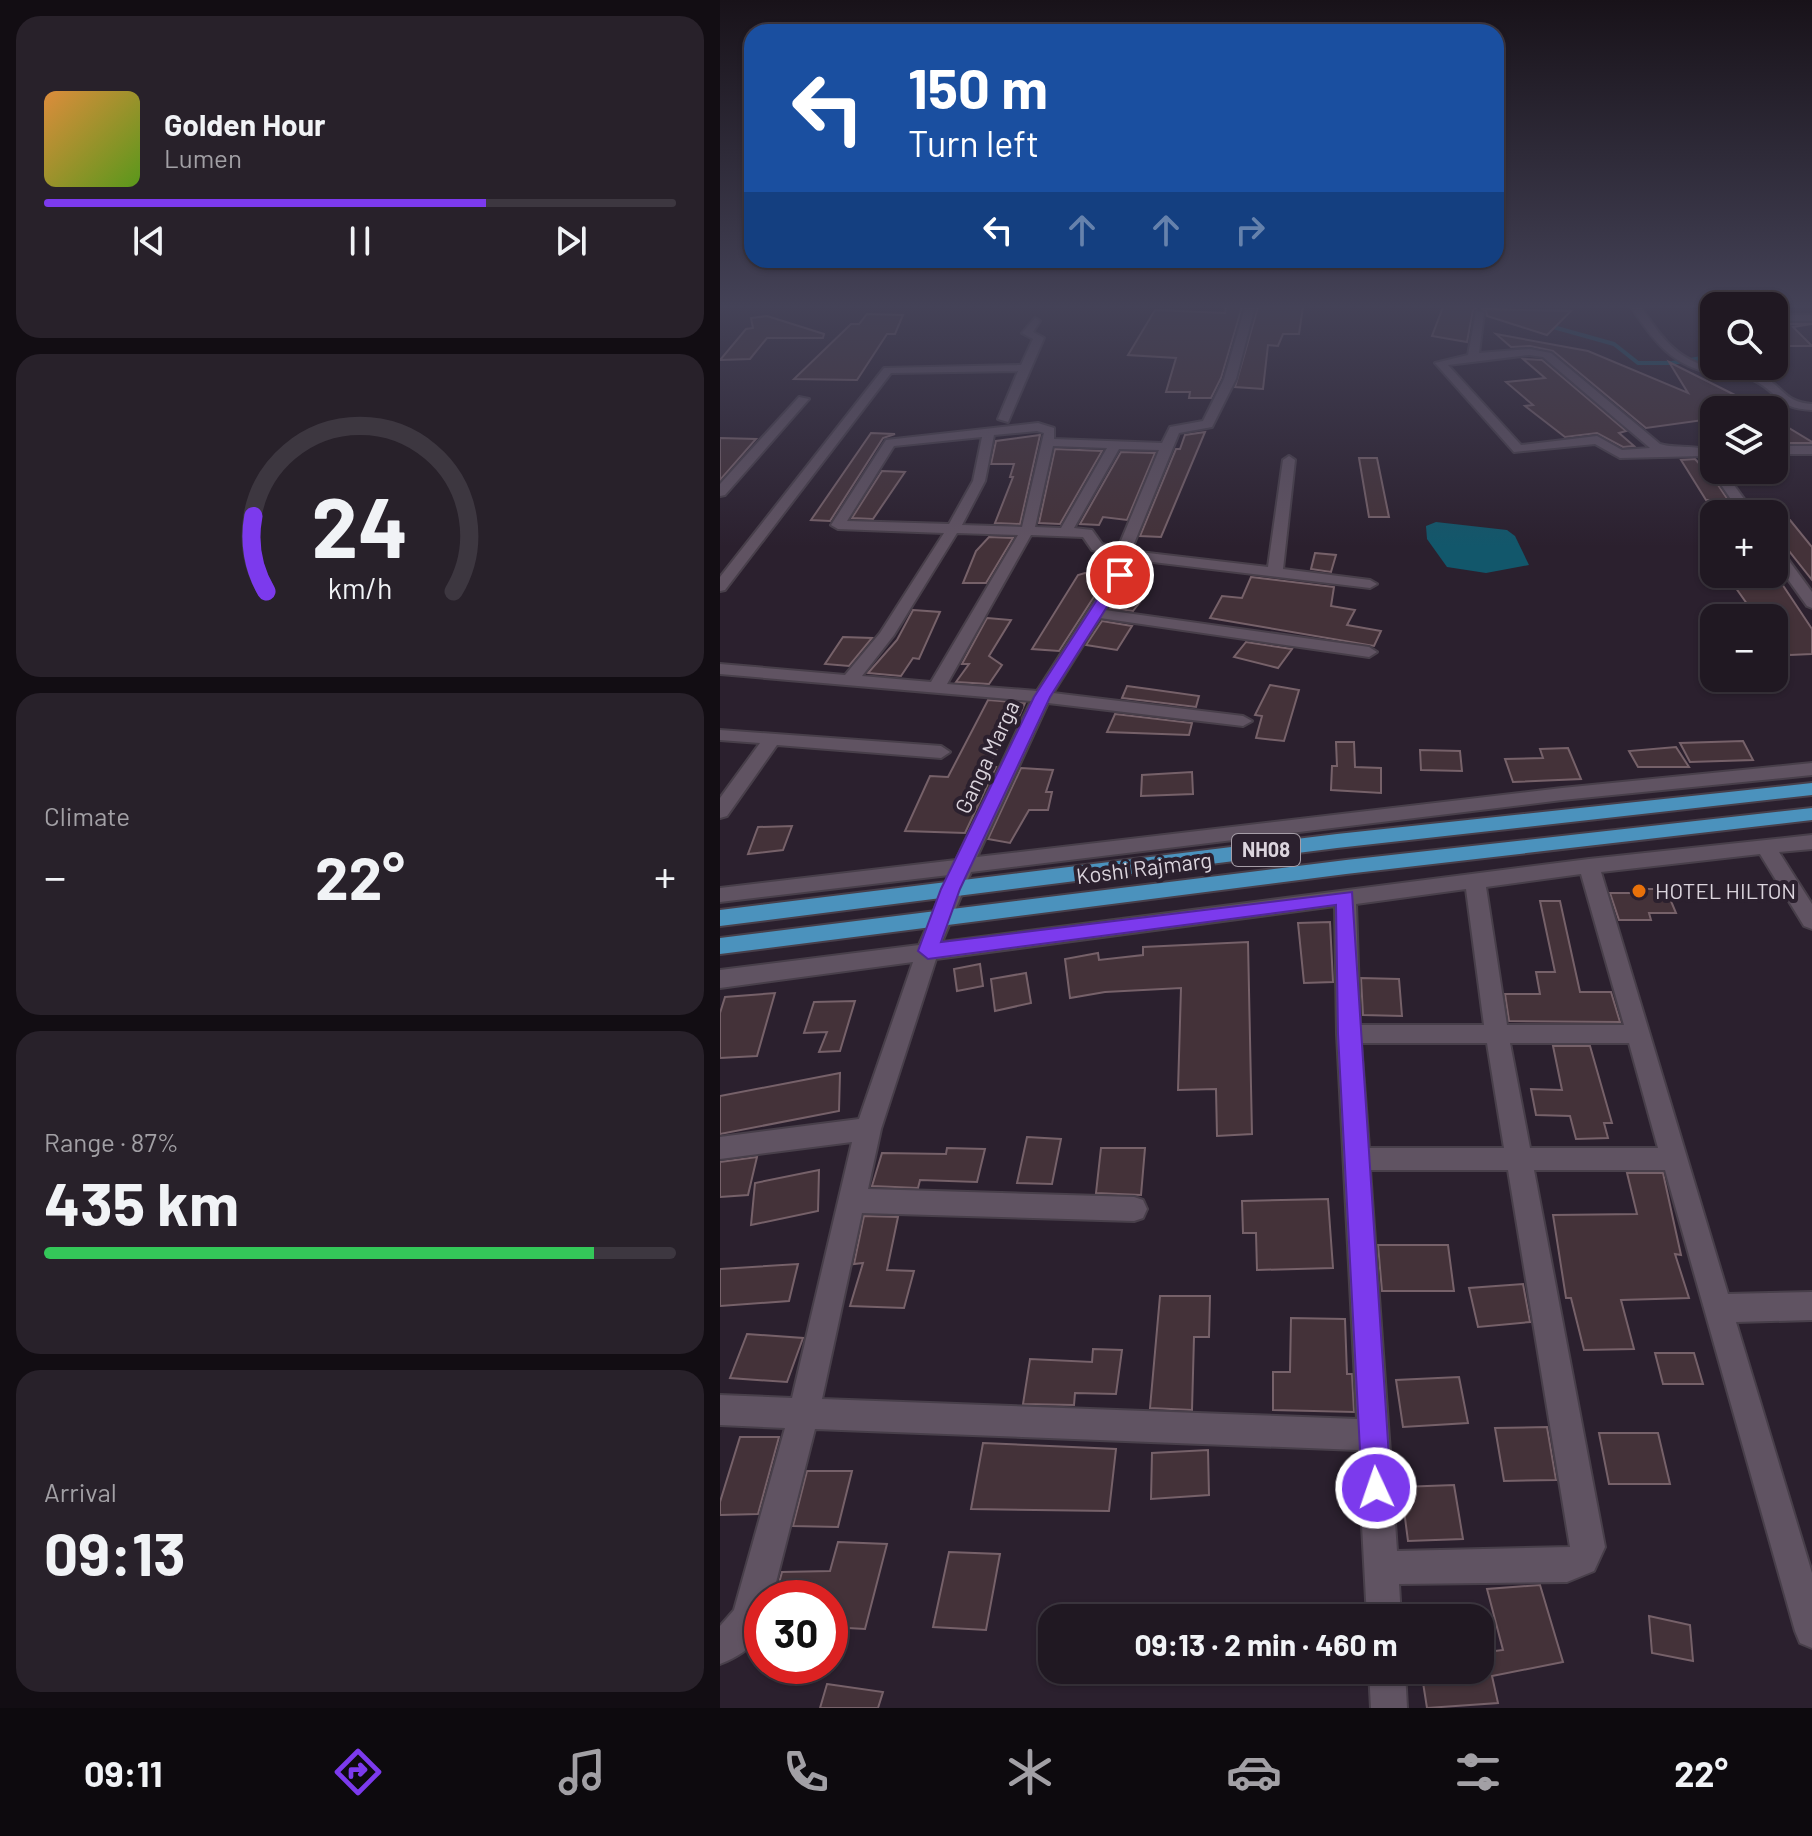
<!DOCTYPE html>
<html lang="en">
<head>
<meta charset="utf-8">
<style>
  body { margin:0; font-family:Barlow,sans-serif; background:#28212a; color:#f1f3f6; height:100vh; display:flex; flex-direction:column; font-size:30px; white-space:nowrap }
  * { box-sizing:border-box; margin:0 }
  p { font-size:26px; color:#a2a0a5 }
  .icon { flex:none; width:44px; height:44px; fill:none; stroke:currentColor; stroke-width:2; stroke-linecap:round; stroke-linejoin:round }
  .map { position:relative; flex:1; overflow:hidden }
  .details { display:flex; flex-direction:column; gap:16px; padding:16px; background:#120d13; width:720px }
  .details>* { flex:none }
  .banner { position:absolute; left:24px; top:24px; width:760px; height:244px; border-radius:24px; box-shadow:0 2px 6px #0004,0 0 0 2px #3d3740; background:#1a4fa0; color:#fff; overflow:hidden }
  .fabs { position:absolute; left:980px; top:292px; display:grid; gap:16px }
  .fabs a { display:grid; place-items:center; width:88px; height:88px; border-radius:16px; background:#201822; box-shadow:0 2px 6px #0004,0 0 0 2px #3d3740; font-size:40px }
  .speed { position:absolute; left:24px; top:1580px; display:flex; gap:16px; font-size:40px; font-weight:700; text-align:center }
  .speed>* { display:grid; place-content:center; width:104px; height:104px; border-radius:50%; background:#201822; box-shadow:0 2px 6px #0004,0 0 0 2px #3d3740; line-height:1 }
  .speed .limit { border:12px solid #d22; background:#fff; color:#111 }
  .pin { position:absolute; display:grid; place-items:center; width:68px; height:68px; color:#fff; margin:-34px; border:4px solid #fff; border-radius:50%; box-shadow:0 2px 8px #0007 }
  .me { position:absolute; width:88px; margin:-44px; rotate:357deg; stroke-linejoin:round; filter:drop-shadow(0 0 6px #0008) }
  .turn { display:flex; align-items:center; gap:28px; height:168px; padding:0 32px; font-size:36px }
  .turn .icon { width:104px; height:104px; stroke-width:2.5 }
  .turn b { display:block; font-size:56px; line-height:68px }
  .lanes { display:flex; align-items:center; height:76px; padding:0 32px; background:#0003; justify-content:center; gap:40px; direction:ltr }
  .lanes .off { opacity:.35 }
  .big { font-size:60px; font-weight:700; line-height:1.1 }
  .details .tile { flex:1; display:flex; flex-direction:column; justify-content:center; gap:12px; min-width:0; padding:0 28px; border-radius:24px; background:#28212a }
  .details .dial { align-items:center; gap:0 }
  .dial svg { height:208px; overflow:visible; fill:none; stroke:#3d3740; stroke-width:7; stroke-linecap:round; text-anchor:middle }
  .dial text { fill:#f1f3f6; stroke:none }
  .song { display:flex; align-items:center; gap:24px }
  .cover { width:96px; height:96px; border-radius:12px; background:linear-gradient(135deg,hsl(30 70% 55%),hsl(90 70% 35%)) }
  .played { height:8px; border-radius:4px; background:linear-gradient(90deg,#7c3aed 70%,#3d3740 70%) }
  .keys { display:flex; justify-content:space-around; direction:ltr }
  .heat { display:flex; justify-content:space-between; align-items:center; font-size:44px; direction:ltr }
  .charge { height:12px; border-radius:6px; background:linear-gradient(90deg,#34c759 87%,#3d3740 0) }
  .trip { position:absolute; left:318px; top:1604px; width:456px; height:80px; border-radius:24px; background:#201822; box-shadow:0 2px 6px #0004,0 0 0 2px #3d3740; font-weight:700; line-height:80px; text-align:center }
  .tab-bar { display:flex; height:128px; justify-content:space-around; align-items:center; background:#0d0a0e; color:#a2a0a5 }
  .tab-bar .icon { width:56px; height:56px }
  .tab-bar .on { color:#7c3aed }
  .tab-bar b { font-size:36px; color:#f1f3f6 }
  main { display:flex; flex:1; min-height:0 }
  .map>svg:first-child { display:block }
  .water { fill:#12576b }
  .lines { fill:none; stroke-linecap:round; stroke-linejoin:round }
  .stream { stroke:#12576b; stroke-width:4 }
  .building { fill:#443239; stroke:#766169; stroke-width:2 }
  .minor-casing { stroke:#483f4a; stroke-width:4 }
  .primary-casing { stroke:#483f4a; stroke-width:4 }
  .minor { fill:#605362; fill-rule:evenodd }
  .primary { fill:#4b92bd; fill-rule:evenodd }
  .route { fill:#7c3aed; stroke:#51269a; stroke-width:2 }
  .food-dot { fill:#e8710a; stroke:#2b202e; stroke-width:3 }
  .labels { text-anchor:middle; stroke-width:8; stroke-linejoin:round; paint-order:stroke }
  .shield { fill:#2b202e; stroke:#a69ea8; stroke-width:2 }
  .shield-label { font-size:20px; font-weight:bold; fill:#dbd4dd }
  .street-label { font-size:22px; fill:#dbd4dd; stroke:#2b202e }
  .poi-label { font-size:22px; fill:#dbd4dd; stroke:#2b202e; text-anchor:start }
</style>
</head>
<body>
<main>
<section class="details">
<div class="tile">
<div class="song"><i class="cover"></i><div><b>Golden Hour</b><p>Lumen</p></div></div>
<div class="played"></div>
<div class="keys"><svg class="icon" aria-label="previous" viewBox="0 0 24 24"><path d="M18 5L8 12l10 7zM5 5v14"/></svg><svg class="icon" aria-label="pause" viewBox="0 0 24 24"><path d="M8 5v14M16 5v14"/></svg><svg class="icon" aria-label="next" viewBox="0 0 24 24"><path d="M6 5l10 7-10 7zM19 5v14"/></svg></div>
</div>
<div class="tile dial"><svg viewBox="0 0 100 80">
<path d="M14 69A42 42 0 1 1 86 69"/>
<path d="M14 69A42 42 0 0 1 9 40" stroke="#7c3aed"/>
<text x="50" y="56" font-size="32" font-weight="700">24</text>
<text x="50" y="72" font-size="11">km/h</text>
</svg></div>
<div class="tile"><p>Climate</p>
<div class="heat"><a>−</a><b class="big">22°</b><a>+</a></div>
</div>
<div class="tile"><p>Range · 87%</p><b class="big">435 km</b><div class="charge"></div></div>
<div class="tile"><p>Arrival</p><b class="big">09:13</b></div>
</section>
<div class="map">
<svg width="1092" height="1708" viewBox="0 0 1092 1708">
  <rect width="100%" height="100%" fill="#2b202e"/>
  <path class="water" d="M716 522 787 530 795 536 809 565 766 573 727 567 707 539 706 526Z"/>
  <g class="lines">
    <g class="stream">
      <path d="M761 307 775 311"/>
      <path d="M826 325 894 344 918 363H952L994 356"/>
    </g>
  </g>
  <g class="building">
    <path d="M506 307H522L501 378 491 398H469L470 392H446L456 358 408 355 435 310 505 313Z"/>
    <path d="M538 307H583L579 334H563L558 346 548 345 543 389 515 387Z"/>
    <path d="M723 307H757L753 310 747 342 712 336Z"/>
    <path d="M761 309 851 311 827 335 767 316 766 311Z"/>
    <path d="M147 314 183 315 175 334H167L137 380 74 379 131 324H139Z"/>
    <path d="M47 316 104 334 103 338H47L30 359 0 360 26 329 33 328 31 318Z"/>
    <path d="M1054 324H1092L1073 327 1092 346H1062L1054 337Z"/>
    <path d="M776 334 868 351 968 393 949 362 1045 410H994V434L983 420 926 428 833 351 810 346 791 347Z"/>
    <path d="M803 359 822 360 906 431 899 433 914 446 903 447 877 433 845 437 805 406 813 405 786 382 825 378Z"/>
    <path d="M1054 419 1092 442V443H1054Z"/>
    <path d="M485 432 441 537 420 536 456 449H460L465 435Z"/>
    <path d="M151 433 175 434 163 438 110 521 91 520Z"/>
    <path d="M320 435 300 524 275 523 293 477H290L294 464H271L276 441Z"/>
    <path d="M0 438 36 439 0 480Z"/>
    <path d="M335 449 382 451 340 524 319 523Z"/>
    <path d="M401 452 435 453 407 520 383 517 379 525 360 524Z"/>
    <path d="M639 458H657L669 517H649Z"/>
    <path d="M975 459 996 482 1008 500H986L961 460Z"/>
    <path d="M162 471 185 472 153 519 132 518Z"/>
    <path d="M1054 519 1070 520 1092 547V580L1054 532Z"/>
    <path d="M269 537 293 538 266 583H243L256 551Z"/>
    <path d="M595 553 616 555 611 572 591 569Z"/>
    <path d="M365 573 388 575 339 651 312 649 358 575Z"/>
    <path d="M1006 574H1037L1042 581H1060L1092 629V654L1070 655 1054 632V618H1037Z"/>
    <path d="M531 577 614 587 611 606 635 610 627 625 661 631 654 646 490 618 502 596 522 598Z"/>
    <path d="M408 578 429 580 417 601 420 602 413 611 390 608Z"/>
    <path d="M193 610 220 612 199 659 193 658 181 676 148 673 177 640Z"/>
    <path d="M267 618 291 620 269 656 282 665 269 684 236 682 249 664H242Z"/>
    <path d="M382 621 412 626 397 650 366 645Z"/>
    <path d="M123 637 152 638 129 666 105 664Z"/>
    <path d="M526 642 572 649 558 668 514 657Z"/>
    <path d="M550 685 579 690 564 741 536 738 542 716 535 715Z"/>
    <path d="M407 686 429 689 479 696 476 707 402 698Z"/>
    <path d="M268 700 305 703 298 719 292 718 269 767H276L245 833 185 831 210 776 228 777Z"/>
    <path d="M395 714 472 723 469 735 387 732Z"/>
    <path d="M1023 741 1033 760 970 762 960 743Z"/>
    <path d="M616 742H634L635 767 661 768V793L611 790 612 766H617Z"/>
    <path d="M956 747 969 767H918L909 751Z"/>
    <path d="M848 748 861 779 793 782 785 759 823 758 820 749Z"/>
    <path d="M700 750 740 751 742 771 701 770Z"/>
    <path d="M301 768 333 770 326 792H332L328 810H309L290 843 268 839Z"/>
    <path d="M472 772 473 794 421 796 422 775Z"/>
    <path d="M72 826 63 850 28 854 38 827Z"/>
    <path d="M924 889H946L956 913H929L931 920H899L890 893H925Z"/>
    <path d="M820 901H840L860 992H891L900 1022 789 1021 785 994H820L816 972H835Z"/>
    <path d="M610 922 613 982 584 983 578 923Z"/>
    <path d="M528 942 532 1134 497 1136 496 1089 458 1090 461 988 385 992 350 998 345 959 378 953 379 960 423 955V947Z"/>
    <path d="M260 964 263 986 237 991 234 969Z"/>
    <path d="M306 973 311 1003 275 1011 271 979Z"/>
    <path d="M641 978 679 979 682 1016 643 1015Z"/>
    <path d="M55 993 37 1056 0 1058V1013L5 997Z"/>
    <path d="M135 1001 120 1051 99 1052 107 1032 84 1033 94 1002Z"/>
    <path d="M833 1046H870L892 1123H884L888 1138 856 1139 850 1116 816 1115 811 1089 842 1090Z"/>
    <path d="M120 1073 119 1111 0 1134V1096Z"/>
    <path d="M307 1137 341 1139 332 1184 297 1183Z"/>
    <path d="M227 1148 265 1149 257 1182 200 1180 198 1188 152 1186 162 1153 226 1154Z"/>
    <path d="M381 1148H425L421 1195 376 1193Z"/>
    <path d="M37 1157 28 1195 0 1197V1162Z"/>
    <path d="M99 1170 98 1211 31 1225 35 1183Z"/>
    <path d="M907 1173H943L961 1255 955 1254 969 1298 901 1300 914 1349 864 1350 851 1298H846L833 1215 917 1214Z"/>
    <path d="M608 1199 613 1268 537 1270 536 1233H523L522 1201Z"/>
    <path d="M144 1216 178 1217 167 1270 194 1271 184 1308 130 1306 143 1263 134 1264Z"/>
    <path d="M658 1245H728L734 1291H662Z"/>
    <path d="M78 1264 69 1301 0 1306V1269Z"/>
    <path d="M803 1284 810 1322 758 1327 749 1288Z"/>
    <path d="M440 1296H490L489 1337H474L472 1410 430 1408Z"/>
    <path d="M571 1318 625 1319 627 1374H632L634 1412 553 1410V1372H570Z"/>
    <path d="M27 1334 83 1338 67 1382 10 1378Z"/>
    <path d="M373 1349 402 1350 396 1394 355 1393 354 1405 303 1404 310 1359 372 1362Z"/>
    <path d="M935 1353H974L983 1384H943Z"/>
    <path d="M739 1377 748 1423 683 1427 676 1380Z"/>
    <path d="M827 1427 836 1480 784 1481 775 1428Z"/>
    <path d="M879 1433H938L950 1484H889Z"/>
    <path d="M20 1437H59L38 1514 0 1515V1502Z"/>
    <path d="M263 1443 396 1449 389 1511 251 1509Z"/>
    <path d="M488 1450 489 1495 431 1499 432 1453Z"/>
    <path d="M87 1471H132L118 1527 73 1526Z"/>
    <path d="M734 1485 743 1539 688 1541 681 1487Z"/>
    <path d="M118 1542 167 1544 145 1629 110 1627V1598H55L62 1572 110 1571Z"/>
    <path d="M229 1552 280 1554 266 1630 213 1627Z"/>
    <path d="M820 1585 843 1662 772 1676 778 1703 707 1708 701 1670H760V1653L783 1650 767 1589Z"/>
    <path d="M929 1616 970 1625 973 1661 932 1653Z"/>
    <path d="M107 1684 163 1692 158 1708H100Z"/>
  </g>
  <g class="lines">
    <g class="minor-casing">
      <g id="minor">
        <path d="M525 307H535L516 379 492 427 459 433 411 551 548 567 563 460 569 456 575 460 563 569 650 580 657 584 650 588 416 560 385 610 649 647 657 652 649 657 380 618 333 693 523 716 532 721 523 726 328 703 257 857 842 788 1092 763V775L842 800 251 872 222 942 869 859 1092 835V849L1059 852 1092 904V929L1084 926 1040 854 881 872 1008 1294 1092 1292V1320L1016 1322 1092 1573V1648L1080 1643 1075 1631 945 1170H814L885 1547 874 1571 847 1582 679 1584 681 1618H647L638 1450 95 1429 52 1598H42C42 1636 37 1649 0 1664V1626L14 1610 65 1428 0 1425V1395L72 1398 132 1142 0 1159V1137L139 1119 193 962 0 988V970L199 945 229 875 0 902V888L236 860 311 701 0 674V664L125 675 160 633 224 533 118 529 111 525 166 440 318 423 334 428V439L442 443 450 427 483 421 504 379ZM317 431 324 433 302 527 242 525 265 481 274 435ZM262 437 253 481 229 524 127 521 174 446ZM333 446 387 448 341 528 315 527ZM399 449 439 450 398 548 382 544 372 530 354 528ZM237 533 298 535 211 682 142 676 174 635ZM311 535 363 537 372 550 403 557 317 691 227 684ZM861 874 904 1025H787L766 887ZM746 889 764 1025H640L636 904ZM615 906 617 1034 637 1419 102 1399 142 1213 414 1221 423 1218 427 1209 423 1200 414 1197 148 1189 161 1129 216 959ZM641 1043H767L784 1148H649ZM790 1043H909L938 1148H810ZM650 1170H788L850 1547 677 1551Z"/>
        <path d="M911 307H921C941 337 958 362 996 368 1010 370 1025 370 1039 375 1063 384 1062 402 1092 404V410C1054 408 1061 393 1033 380 1022 375 1008 376 996 374 953 367 934 342 911 307Z"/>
        <path d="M756 311 764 313 759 353 809 349 831 353 940 444C956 449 977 444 989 452L983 456 900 458 875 444 794 452 715 363 748 355ZM809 355 823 357 930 448 902 450 877 436 801 445 728 365Z"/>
        <rect x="1055" y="315" width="37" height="6"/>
        <path d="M315 318 320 321 313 332 324 338 288 422 278 419 298 371 171 373 5 590 0 591V577L164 368 301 365 313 339 302 333Z"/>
        <path d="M79 397 89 399 5 495 0 496V484Z"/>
        <rect x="1054" y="446" width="38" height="8"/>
        <path d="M992 467 1003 470 1035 514H1021L991 470Z"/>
        <path d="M1054 546 1059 547 1092 592V608L1087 606 1054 560Z"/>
        <path d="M0 730 221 746 230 752 221 758 57 745 7 816 0 818V798L40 743 0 740Z"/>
        <path d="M649 1670H685L687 1708H651Z"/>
      </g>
    </g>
    <g class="primary-casing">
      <g id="primary">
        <path d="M1092 783V795L617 848 0 926V910L617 834Z"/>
        <path d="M1092 808V820L626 874 0 954V938L626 860Z"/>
      </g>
    </g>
    <use href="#minor" class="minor"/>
    <use href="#primary" class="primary"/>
  </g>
  <linearGradient id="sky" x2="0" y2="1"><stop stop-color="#181219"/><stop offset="0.56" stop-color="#444257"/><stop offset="1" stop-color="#444257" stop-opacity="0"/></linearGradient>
  <rect width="1092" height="547" fill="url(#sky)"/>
  <path class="route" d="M400 571 407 575 330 697 240 889 221 942 632 892 671 1488 666 1498 656 1503 646 1498 642 1488 618 1034 616 905 208 959 198 951 221 889 314 697 393 575Z"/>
  <circle class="food-dot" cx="919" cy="891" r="8"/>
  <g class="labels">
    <rect class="shield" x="512" y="834" width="68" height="32" rx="6"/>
    <g class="shield-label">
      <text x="546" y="857">NH08</text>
    </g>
    <g class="street-label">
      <text transform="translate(267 757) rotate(-65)" y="8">Ganga Marga</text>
      <text transform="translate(424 868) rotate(-7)" y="8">Koshi Rajmarg</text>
    </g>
    <g class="poi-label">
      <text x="935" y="899">HOTEL HILTON</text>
    </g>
  </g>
</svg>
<div class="fabs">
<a><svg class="icon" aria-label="search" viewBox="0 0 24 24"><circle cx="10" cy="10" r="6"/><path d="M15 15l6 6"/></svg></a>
<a><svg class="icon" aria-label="layers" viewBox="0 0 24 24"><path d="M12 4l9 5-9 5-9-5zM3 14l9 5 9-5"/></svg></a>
<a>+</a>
<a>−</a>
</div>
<div class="speed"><div class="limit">30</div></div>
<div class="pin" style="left:400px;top:575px;background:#d93025"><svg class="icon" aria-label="arrive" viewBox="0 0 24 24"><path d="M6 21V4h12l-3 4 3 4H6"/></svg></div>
<svg class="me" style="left:656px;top:1488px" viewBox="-20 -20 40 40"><circle r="17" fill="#7c3aed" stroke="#fff" stroke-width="3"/><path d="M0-11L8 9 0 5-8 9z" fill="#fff"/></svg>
<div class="trip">09:13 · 2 min · 460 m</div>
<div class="banner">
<div class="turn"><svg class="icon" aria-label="left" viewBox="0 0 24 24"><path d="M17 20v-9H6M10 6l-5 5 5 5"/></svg><div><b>150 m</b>Turn left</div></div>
<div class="lanes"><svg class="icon" aria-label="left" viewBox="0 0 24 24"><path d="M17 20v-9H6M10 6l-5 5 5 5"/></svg><svg class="icon off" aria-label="ahead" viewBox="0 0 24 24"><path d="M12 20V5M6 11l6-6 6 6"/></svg><svg class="icon off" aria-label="ahead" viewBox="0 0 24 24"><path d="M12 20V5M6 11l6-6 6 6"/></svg><svg class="icon off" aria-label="right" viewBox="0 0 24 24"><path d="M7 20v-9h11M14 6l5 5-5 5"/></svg></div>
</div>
</div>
</main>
<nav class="tab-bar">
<b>09:11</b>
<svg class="icon on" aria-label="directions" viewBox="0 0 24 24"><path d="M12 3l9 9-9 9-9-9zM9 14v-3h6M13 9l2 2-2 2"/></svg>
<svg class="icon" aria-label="music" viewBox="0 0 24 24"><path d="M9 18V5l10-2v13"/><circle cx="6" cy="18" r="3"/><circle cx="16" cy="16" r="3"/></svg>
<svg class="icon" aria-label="phone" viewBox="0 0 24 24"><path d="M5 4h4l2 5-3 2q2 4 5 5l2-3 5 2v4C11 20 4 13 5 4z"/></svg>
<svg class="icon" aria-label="climate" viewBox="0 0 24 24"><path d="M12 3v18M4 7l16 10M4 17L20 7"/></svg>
<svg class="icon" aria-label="car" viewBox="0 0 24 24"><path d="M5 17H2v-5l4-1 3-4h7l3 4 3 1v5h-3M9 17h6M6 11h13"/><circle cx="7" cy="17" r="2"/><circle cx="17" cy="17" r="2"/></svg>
<svg class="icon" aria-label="filters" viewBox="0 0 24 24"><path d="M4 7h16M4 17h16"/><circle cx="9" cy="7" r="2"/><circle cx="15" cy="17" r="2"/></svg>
<b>22°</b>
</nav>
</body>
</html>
